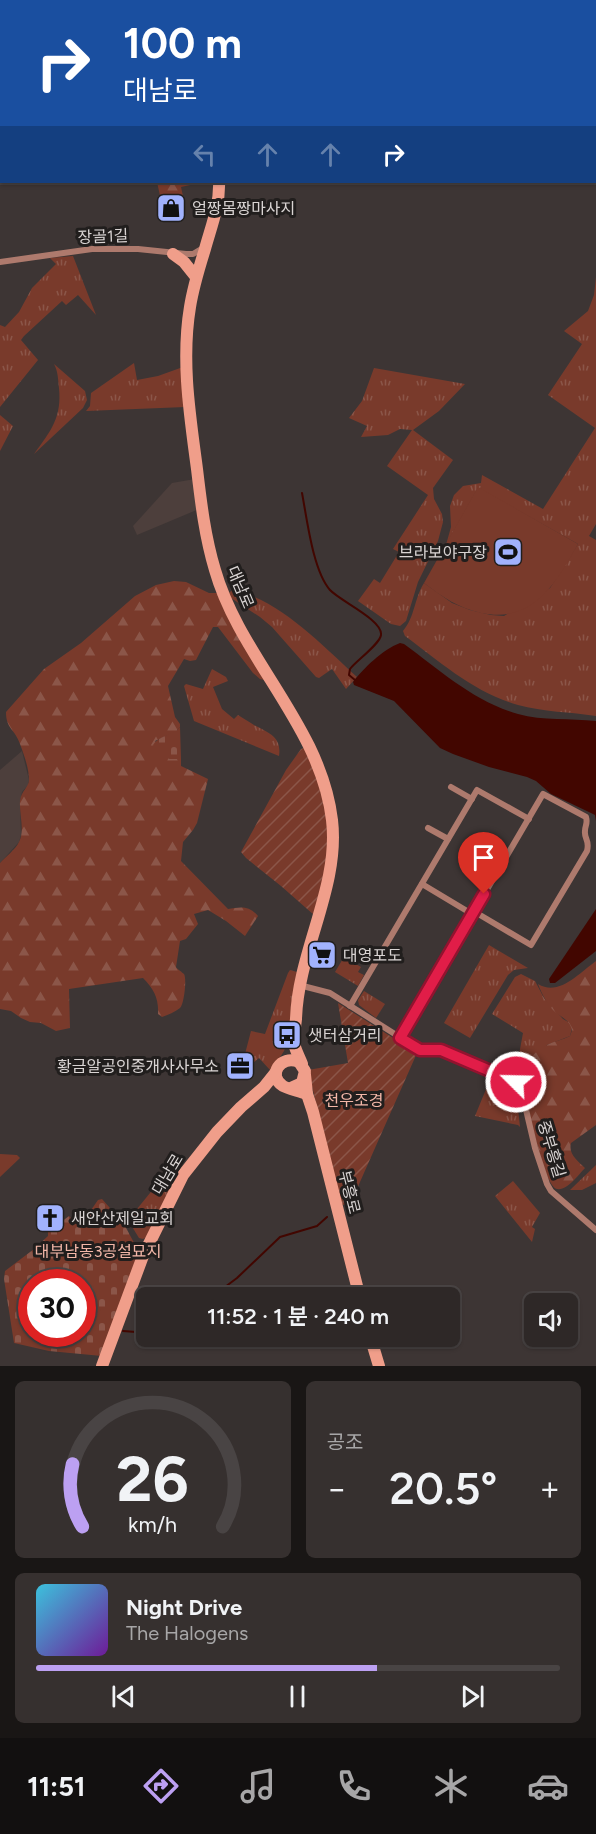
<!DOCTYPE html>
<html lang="ko">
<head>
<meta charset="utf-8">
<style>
  body { margin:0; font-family:Figtree,"Noto Sans KR",sans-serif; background:#36302f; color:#f1f3f6; height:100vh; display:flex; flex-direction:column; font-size:22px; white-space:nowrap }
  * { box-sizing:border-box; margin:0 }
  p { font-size:20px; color:#a7a6a7 }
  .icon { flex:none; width:33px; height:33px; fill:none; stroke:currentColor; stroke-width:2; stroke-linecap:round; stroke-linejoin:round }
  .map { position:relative; height:1366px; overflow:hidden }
  .sheet { display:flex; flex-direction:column; gap:15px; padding:15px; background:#191615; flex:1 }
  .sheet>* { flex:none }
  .guide { position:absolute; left:0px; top:0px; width:597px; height:183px; box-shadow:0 2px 4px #0004,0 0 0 2px #494444; background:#1a4fa0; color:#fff; overflow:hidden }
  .buttons { position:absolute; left:524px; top:1293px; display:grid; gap:12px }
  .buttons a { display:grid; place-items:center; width:54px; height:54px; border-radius:9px; background:#2e2827; box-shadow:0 2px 4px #0004,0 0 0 2px #494444; font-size:30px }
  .speed { position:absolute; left:18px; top:1269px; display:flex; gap:12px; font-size:30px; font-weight:700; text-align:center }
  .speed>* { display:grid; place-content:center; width:78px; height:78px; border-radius:50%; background:#2e2827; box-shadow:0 2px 4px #0004,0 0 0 2px #494444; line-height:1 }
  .speed .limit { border:9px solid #d22; background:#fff; color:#111 }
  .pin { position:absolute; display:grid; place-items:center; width:51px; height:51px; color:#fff; margin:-62px -26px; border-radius:50% 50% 50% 0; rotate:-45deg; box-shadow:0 0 6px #0007 }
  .pin .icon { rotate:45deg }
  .me { position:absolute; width:66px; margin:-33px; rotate:293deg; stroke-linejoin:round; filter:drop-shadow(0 0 4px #0008) }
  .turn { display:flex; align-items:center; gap:21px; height:126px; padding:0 24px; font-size:27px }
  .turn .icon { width:78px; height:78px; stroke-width:2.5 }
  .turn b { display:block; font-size:42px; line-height:51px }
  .lanes { display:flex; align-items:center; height:57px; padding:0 24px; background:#0003; justify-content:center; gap:30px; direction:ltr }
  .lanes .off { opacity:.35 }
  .big { font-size:45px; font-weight:600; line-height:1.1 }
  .sheet .tile { flex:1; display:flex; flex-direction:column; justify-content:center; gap:9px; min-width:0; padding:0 21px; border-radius:9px; background:#36302f }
  .sheet .dial { align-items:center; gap:0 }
  .dial svg { height:156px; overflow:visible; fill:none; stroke:#494444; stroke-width:7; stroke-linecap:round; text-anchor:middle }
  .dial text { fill:#f1f3f6; stroke:none }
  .song { display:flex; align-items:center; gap:18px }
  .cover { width:72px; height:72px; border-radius:9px; background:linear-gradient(135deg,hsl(190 70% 55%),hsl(280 70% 35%)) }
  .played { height:6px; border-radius:3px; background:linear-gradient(90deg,#bca0f2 65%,#494444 65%) }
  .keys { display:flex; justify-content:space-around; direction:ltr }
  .heat { display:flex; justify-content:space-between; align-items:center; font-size:33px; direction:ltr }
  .sheet .tiles { flex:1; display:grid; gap:15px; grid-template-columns:1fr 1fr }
  .tile:last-child { grid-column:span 2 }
  .trip { position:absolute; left:136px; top:1287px; width:324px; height:60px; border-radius:9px; background:#2e2827; box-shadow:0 2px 4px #0004,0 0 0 2px #494444; font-weight:600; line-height:60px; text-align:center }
  .menu { display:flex; height:96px; justify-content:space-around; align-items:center; background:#121010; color:#a7a6a7 }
  .menu .icon { width:42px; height:42px }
  .menu .selected { color:#bca0f2 }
  .menu b { font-size:27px; color:#f1f3f6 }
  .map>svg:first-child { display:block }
  .built { fill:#4d3f3c }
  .grass { fill:url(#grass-tufts) }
  .forest { fill:url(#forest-firs) }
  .cemetery { fill:url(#cemetery-stones); fill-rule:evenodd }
  .garden { fill:url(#garden-furrows) }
  .pitch { fill:#793a2b }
  .water { fill:#420600 }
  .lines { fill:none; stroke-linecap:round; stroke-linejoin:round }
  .stream { stroke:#420600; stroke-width:2 }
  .street { stroke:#ae7a6d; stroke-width:6 }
  .secondary { stroke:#f09e8a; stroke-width:12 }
  .route-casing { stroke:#92132f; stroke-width:15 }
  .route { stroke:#e11d48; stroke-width:10 }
  .labels { text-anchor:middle; stroke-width:6; stroke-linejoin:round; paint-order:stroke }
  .poi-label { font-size:16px; fill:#d9d4d3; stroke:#211e1d; text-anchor:start }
  .street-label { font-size:16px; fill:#d9d4d3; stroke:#211e1d }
  .park-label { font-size:16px; fill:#f3b7a8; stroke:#211e1d }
</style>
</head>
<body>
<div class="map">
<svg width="596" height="1366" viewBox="0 0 596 1366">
  <defs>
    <pattern id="grass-tufts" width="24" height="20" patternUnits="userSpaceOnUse" patternTransform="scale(1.5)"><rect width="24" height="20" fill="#793a2b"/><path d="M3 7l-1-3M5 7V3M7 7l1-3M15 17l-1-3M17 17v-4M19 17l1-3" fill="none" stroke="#8b5649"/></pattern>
    <pattern id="forest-firs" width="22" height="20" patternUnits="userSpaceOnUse" patternTransform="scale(1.5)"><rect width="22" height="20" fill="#793a2b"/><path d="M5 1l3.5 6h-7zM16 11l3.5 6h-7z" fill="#8b5649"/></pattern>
    <pattern id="cemetery-stones" width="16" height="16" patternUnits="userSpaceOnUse" patternTransform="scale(1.5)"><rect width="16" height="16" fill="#793a2b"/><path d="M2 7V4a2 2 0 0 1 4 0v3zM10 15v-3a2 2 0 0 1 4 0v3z" fill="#8b5649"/></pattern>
    <pattern id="garden-furrows" width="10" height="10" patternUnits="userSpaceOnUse" patternTransform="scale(1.5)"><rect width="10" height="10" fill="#793a2b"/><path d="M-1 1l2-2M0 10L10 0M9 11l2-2" fill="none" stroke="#8b5649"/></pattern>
  </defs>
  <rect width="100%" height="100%" fill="#3d3534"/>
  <g class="built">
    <path d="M195 479 199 509 137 535 133 526 172 483Z"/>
    <path d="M22 751 29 780 28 785 22 792 20 802 21 835 19 842 0 863V770Z"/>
  </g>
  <g class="grass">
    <path d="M73 256 96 315 78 295 66 305 62 301 24 336 21 340 38 360 0 407V325L5 327 19 312 32 288 56 264 50 258Z"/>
    <path d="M596 277V524L589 536 596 540V716C571 712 543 712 518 705 475 693 440 662 405 636L403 631C415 617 414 599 424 583L452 603 470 610 491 615 504 616 550 588 578 544 478 488 446 545 451 527 450 506 454 495 463 486 481 483 482 475 543 509 595 428 548 395 582 344 564 331 588 311 594 295Z"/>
    <path d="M134 363 137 380 158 376 183 367 185 407 86 411 90 406 91 393Z"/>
    <path d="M54 364 85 391 87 400 83 408 34 454C51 431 62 417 59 388 58 379 58 371 54 364Z"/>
    <path d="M374 368 465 384 439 411 413 430 453 460 433 488 434 499 442 514 443 522 438 541 418 582 406 621 400 626 391 624 358 601 374 579 380 583 399 552 393 549 428 495 387 466 412 430 400 429 388 435 361 437 367 426 349 418 362 401Z"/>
    <path d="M0 415 13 426 0 451Z"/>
    <path d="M232 590C278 598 323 646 357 677L346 689 332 669 319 678 316 677 272 627 260 617 231 598 229 593Z"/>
    <path d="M212 669 226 677 228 681 213 687 222 709 234 719 238 715C243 718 249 722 254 725 269 733 282 737 279 756L194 721 184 686 186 684 203 689Z"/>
    <path d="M489 945 528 968 514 970 508 975 470 1038 444 1023Z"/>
    <path d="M344 957 361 967 358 972 364 975 358 986 335 972Z"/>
    <path d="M290 970 297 972C292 994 292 1033 284 1051 280 1058 275 1064 270 1070L259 1058 253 1063 245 1054 251 1031 265 1034 288 973Z"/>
    <path d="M521 974 535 981 544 998 563 1019 570 1023 572 1028 570 1036 547 1045 524 1065 516 1077 504 1072 518 1060 523 1033 492 1014 515 977Z"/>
    <path d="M364 991 385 1004 376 1018 359 1005 358 1000Z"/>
    <path d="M491 1077 513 1085 516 1089 520 1127 518 1125 475 1116Z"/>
    <path d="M596 1165V1183L582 1190H570Z"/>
    <path d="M513 1181 540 1213 532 1227 535 1229 532 1242 495 1196Z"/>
    <path d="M159 1182 171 1187 147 1237 143 1239 139 1238 128 1220Z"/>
  </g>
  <g class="forest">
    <path d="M157 182H204L181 187 184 201 161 200Z"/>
    <path d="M174 581 186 582 209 593H219L268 681 260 679 253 673 218 627H213L196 660 190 661 184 659 168 686 175 717 180 724V727L175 732 155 741 170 759H181V766L208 779 197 823 193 830 183 842 181 861 228 909C240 907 249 905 258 916L245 936 226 921 208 910 194 914 198 924 186 939 180 941 176 967C176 968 183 973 184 974 187 979 184 1004 180 1008 175 1012 168 1015 162 1017L158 1014C159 999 154 989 143 978L69 989 70 1028 56 1031 41 1023 30 1022 21 1018 11 1011 0 1009V863C6 856 15 850 19 842 25 831 19 813 20 801 21 791 29 787 29 780 29 768 24 755 20 744 15 729 6 729 6 712L44 669 81 643 135 596 156 585Z"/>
    <path d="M596 961V1125L571 1143C568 1154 578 1161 585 1168 579 1174 567 1191 557 1189 543 1186 527 1100 524 1084L516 1077C524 1064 533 1052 547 1045 554 1041 563 1040 570 1036 571 1032 573 1031 571 1027 569 1020 558 1015 553 1010 546 1002 542 994 538 984 559 997 579 973 596 961Z"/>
    <path d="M0 1154 17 1155 20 1158 0 1177Z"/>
  </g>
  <g class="cemetery">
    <path d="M180 727 181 759H170L157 754 153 745C158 736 173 735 180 727Z"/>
    <path d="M102 1199 124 1224 140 1254 102 1356 49 1351 14 1343 4 1279 5 1271 34 1249 48 1236V1232L69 1216 75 1222 89 1213 98 1200ZM32 1282H82V1334H32Z"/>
  </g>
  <g class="garden">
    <path d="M306 747 327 808 329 858 314 915 281 886 246 858 241 852 286 770 301 749Z"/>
    <path d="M338 1003 417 1053 356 1191 349 1203 343 1205 340 1201 308 1070 348 1063Z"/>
  </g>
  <path class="pitch" d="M478 487 578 544C556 583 533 624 481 613 459 608 442 597 424 583Z"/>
  <g class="water">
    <path d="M400 643 404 644C441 671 473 701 518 714 543 721 570 718 596 721V821L595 815 591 813 551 794 536 781 527 777 489 767 453 754 440 748 394 701 354 685 353 682C364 668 382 650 400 643Z"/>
    <path d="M596 909V951L555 983H550L549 979Z"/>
  </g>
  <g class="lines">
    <g class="stream">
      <path d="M302 493C307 519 313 571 330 590 340 601 383 620 381 635 380 644 356 661 350 669L349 675 355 680"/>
      <path d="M206 1298 221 1290 237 1278 280 1237 317 1226 327 1217"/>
      <path d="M123 1331 136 1332 147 1324"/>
    </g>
    <g class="street">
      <path d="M0 262 92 249H138L186 254H193L203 248"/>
      <path d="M451 787 472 799"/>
      <path d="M428 828 448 839"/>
      <path d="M299 985 330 993 420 1050H441L520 1084 535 1148 547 1184 551 1191 596 1230"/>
      <path d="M350 1006 477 790 529 819"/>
      <path d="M400 1038C448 957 495 875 543 794L586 817C588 824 585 825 585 831 584 839 590 840 587 851L531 945 480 915 467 911 422 884"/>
    </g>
    <g class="secondary">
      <path d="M147 0 148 2"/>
      <path d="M219 182C220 205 211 227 205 249 199 268 193 288 190 307 181 361 190 416 197 469 201 503 205 537 215 570 240 658 321 726 332 820 340 887 298 951 296 1019 295 1028 293 1039 295 1047 297 1053 300 1059 302 1064"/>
      <path d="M173 254 184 262 196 277"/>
      <path d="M305 1075 307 1094 313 1112 360 1298"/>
      <path d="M291 1088 302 1083 305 1071 299 1062C280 1054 267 1076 283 1086 288 1089 300 1091 307 1094"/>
      <path d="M370 1336 379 1366"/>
      <path d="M102 1366 143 1256 183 1175 217 1132 241 1107 264 1087 276 1072"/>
    </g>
  </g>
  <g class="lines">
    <g class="route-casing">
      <path id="route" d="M484 894 400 1038 420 1050H441L516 1082"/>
    </g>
    <use href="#route" class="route"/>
  </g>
  <defs>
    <g id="shop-square" transform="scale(1.5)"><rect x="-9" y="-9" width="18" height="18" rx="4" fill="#a1b2fd" stroke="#211e1d"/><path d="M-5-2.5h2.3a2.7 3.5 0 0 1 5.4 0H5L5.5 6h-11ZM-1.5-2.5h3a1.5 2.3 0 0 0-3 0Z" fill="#111"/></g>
    <g id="stadium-square" transform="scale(1.5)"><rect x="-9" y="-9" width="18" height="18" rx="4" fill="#a1b2fd" stroke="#211e1d"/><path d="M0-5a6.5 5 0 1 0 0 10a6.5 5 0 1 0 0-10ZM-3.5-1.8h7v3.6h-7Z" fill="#111"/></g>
    <g id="supermarket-square" transform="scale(1.5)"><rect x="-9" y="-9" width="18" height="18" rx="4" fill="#a1b2fd" stroke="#211e1d"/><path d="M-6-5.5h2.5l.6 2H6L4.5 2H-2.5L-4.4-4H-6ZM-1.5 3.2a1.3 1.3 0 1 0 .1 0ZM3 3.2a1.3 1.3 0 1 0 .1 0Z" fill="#111"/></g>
    <g id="bus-square" transform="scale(1.5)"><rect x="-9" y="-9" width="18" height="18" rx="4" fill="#a1b2fd" stroke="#211e1d"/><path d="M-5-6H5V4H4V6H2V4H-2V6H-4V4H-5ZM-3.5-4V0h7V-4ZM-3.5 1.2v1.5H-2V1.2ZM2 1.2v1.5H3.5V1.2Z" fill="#111"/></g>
    <g id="office-square" transform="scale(1.5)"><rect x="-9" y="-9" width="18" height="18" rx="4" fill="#a1b2fd" stroke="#211e1d"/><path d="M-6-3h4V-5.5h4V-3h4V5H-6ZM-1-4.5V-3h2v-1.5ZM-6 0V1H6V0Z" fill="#111"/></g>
    <g id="church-square" transform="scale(1.5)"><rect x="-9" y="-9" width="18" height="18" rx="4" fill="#a1b2fd" stroke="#211e1d"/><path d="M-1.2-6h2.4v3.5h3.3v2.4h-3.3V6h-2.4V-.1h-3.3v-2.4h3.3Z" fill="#111"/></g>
  </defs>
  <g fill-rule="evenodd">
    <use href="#shop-square" x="171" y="208"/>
    <use href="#stadium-square" x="508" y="552"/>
    <use href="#supermarket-square" x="322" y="955"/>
    <use href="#bus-square" x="287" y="1035"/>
    <use href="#office-square" x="240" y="1066"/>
    <use href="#church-square" x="50" y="1218"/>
  </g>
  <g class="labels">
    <g class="poi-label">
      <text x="192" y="214">얼짱몸짱마사지</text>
      <text x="487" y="558" text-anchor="end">브라보야구장</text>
      <text x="343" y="961">대영포도</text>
      <text x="308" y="1041">샛터삼거리</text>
      <text x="219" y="1072" text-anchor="end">황금알공인중개사사무소</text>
      <text x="71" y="1224">새안산제일교회</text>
    </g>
    <g class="street-label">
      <text transform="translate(103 236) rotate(-2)" y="6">장골1길</text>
      <text transform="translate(241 587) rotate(67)" y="6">대남로</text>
      <text transform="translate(552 1149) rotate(73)" y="6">중부흥길</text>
      <text transform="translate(167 1174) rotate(-59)" y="6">대남로</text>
      <text transform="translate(350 1192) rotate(76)" y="6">부흥로</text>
    </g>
    <g class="park-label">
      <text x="354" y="1106">천우조경</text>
      <text x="98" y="1257">대부남동3공설묘지</text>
    </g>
  </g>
</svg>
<div class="buttons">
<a><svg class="icon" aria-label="sound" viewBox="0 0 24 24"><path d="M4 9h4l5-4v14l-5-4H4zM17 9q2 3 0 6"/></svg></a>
</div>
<div class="speed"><div class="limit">30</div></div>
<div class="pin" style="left:484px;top:894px;background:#d93025"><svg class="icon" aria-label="arrive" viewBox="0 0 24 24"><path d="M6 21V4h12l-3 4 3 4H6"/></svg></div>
<svg class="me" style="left:516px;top:1082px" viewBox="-20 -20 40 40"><circle r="17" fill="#e11d48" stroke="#fff" stroke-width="3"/><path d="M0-11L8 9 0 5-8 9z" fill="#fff"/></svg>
<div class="trip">11:52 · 1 분 · 240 m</div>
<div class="guide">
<div class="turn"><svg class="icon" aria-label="right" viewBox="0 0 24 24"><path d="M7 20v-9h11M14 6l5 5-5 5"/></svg><div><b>100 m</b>대남로</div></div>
<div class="lanes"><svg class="icon off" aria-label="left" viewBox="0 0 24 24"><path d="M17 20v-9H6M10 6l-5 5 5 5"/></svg><svg class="icon off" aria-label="ahead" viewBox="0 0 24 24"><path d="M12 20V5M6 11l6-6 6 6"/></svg><svg class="icon off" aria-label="ahead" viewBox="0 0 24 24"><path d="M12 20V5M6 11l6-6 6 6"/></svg><svg class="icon" aria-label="right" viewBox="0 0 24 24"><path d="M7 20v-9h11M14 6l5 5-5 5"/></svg></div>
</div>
</div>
<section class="sheet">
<div class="tiles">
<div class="tile dial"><svg viewBox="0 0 100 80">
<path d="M14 69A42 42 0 1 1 86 69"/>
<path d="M14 69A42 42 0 0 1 9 37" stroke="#bca0f2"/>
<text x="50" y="56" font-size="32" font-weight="700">26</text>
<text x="50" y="72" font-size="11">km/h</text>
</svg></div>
<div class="tile"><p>공조</p>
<div class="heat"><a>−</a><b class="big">20.5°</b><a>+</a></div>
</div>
<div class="tile">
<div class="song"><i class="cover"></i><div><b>Night Drive</b><p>The Halogens</p></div></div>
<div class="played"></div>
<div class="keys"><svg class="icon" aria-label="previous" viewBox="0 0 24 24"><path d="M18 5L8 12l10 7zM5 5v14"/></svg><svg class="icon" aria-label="pause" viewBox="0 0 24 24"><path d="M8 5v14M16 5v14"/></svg><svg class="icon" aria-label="next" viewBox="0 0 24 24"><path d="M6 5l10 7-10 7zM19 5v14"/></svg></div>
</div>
</div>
</section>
<nav class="menu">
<b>11:51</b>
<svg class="icon selected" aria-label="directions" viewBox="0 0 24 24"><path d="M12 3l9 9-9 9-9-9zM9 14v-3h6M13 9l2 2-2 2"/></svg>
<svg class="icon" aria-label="music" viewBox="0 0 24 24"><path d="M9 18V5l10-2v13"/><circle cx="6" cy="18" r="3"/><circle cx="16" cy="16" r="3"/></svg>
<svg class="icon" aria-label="phone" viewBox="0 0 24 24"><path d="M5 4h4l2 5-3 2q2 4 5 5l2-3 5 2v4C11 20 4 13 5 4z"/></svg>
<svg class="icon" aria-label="climate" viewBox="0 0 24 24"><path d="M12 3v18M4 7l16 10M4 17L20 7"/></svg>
<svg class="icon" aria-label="car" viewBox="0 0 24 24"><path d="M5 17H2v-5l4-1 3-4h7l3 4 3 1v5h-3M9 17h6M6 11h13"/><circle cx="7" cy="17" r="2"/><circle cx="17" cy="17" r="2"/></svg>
</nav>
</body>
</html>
